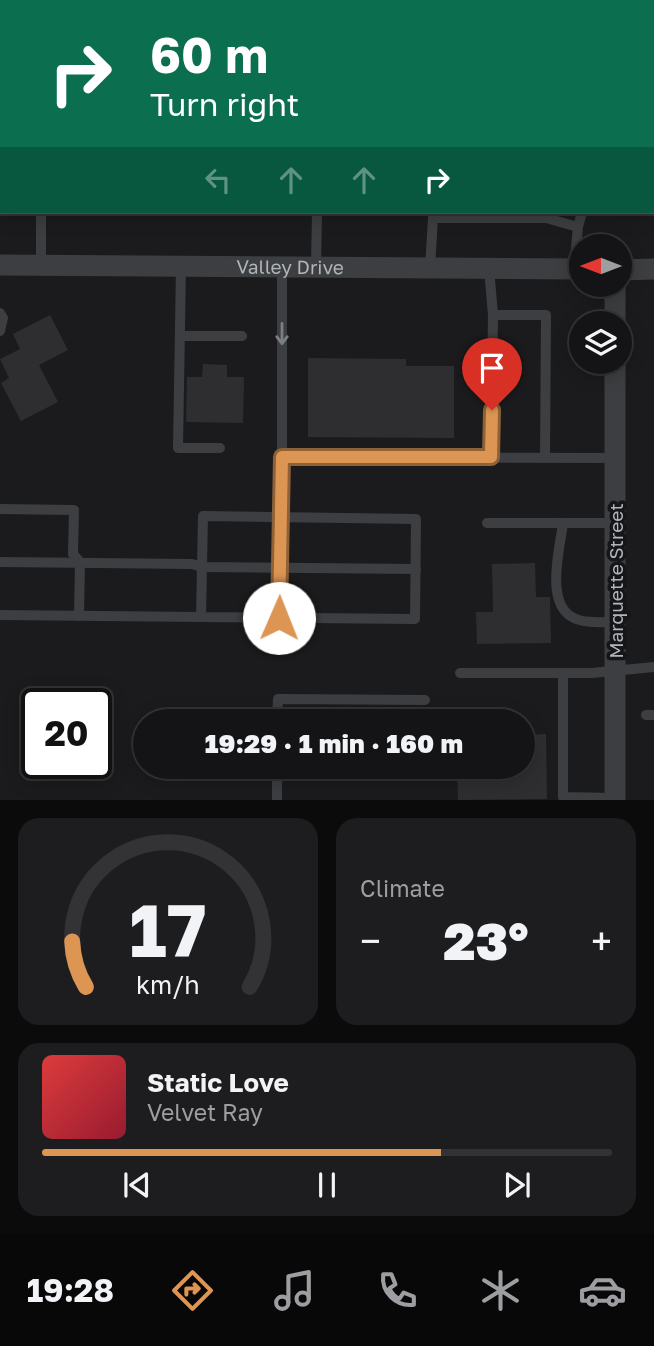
<!DOCTYPE html>
<html lang="en">
<head>
<meta charset="utf-8">
<style>
  body { margin:0; font-family:"Golos Text",sans-serif; background:#1d1d1f; color:#f1f3f6; height:100vh; display:flex; flex-direction:column; font-size:26px; white-space:nowrap }
  * { box-sizing:border-box; margin:0 }
  p { font-size:23px; color:#9d9ea1 }
  .icon { flex:none; width:38px; height:38px; fill:none; stroke:currentColor; stroke-width:2; stroke-linecap:round; stroke-linejoin:round }
  .map { position:relative; height:800px; overflow:hidden }
  .details { display:flex; flex-direction:column; gap:18px; padding:18px; background:#0b0b0c; flex:1 }
  .details>* { flex:none }
  .hud { position:absolute; left:0px; top:0px; width:654px; height:214px; box-shadow:0 4px 18px #0003,0 0 0 2px #333335; background:#0b6e4f; color:#fff; overflow:hidden }
  .needle { width:46px; rotate:270deg }
  .fabs { position:absolute; left:569px; top:234px; display:grid; gap:14px }
  .fabs a { display:grid; place-items:center; width:63px; height:63px; border-radius:50%; background:#141416; box-shadow:0 4px 18px #0003,0 0 0 2px #333335; font-size:35px }
  .speed { position:absolute; left:21px; top:688px; display:flex; gap:14px; font-size:35px; font-weight:700; text-align:center }
  .speed>* { display:grid; place-content:center; width:91px; height:91px; border-radius:50%; background:#141416; box-shadow:0 4px 18px #0003,0 0 0 2px #333335; line-height:1 }
  .speed .limit { border:4px solid #111; border-radius:10px; background:#fff; color:#111 }
  .pin { position:absolute; display:grid; place-items:center; width:60px; height:60px; color:#fff; margin:-72px -30px; border-radius:50% 50% 50% 0; rotate:-45deg; box-shadow:0 0 7px #0007 }
  .pin .icon { rotate:45deg }
  .me { position:absolute; width:77px; margin:-38px; rotate:1deg; stroke-linejoin:round; filter:drop-shadow(0 0 5px #0008) }
  .turn { display:flex; align-items:center; gap:24px; height:147px; padding:0 35px; font-size:32px }
  .turn .icon { width:91px; height:91px; stroke-width:2.5 }
  .turn b { display:block; font-size:49px; line-height:60px }
  .lanes { display:flex; align-items:center; height:66px; padding:0 35px; background:#0003; justify-content:center; gap:35px; direction:ltr }
  .lanes .off { opacity:.35 }
  .big { font-size:52px; font-weight:800; line-height:1.1 }
  .details .tile { flex:1; display:flex; flex-direction:column; justify-content:center; gap:10px; min-width:0; padding:0 24px; border-radius:21px; background:#1d1d1f }
  .details .dial { align-items:center; gap:0 }
  .dial svg { height:182px; overflow:visible; fill:none; stroke:#333335; stroke-width:7; stroke-linecap:round; text-anchor:middle }
  .dial text { fill:#f1f3f6; stroke:none }
  .song { display:flex; align-items:center; gap:21px }
  .cover { width:84px; height:84px; border-radius:10px; background:linear-gradient(135deg,hsl(0 70% 55%),hsl(350 70% 35%)) }
  .played { height:7px; border-radius:4px; background:linear-gradient(90deg,#dc9553 70%,#333335 70%) }
  .keys { display:flex; justify-content:space-around; direction:ltr }
  .heat { display:flex; justify-content:space-between; align-items:center; font-size:38px; direction:ltr }
  .details .tiles { flex:1; display:grid; gap:18px; grid-template-columns:1fr 1fr }
  .tile:last-child { grid-column:span 2 }
  .trip { position:absolute; left:133px; top:709px; width:402px; height:70px; border-radius:35px; background:#141416; box-shadow:0 4px 18px #0003,0 0 0 2px #333335; font-weight:800; line-height:70px; text-align:center }
  .menu { display:flex; height:112px; justify-content:space-around; align-items:center; background:#080809; color:#9d9ea1 }
  .menu .icon { width:49px; height:49px }
  .menu .selected { color:#dc9553 }
  .menu b { font-size:32px; color:#f1f3f6 }
  .map>svg:first-child { display:block }
  .building { fill:#2e2e30 }
  .lines { fill:none; stroke-linecap:round; stroke-linejoin:round }
  .service { stroke:#3c3e41; stroke-width:10 }
  .minor { stroke:#3c3e41; stroke-width:21 }
  .oneway { stroke:#7b7f84 }
  .route-casing { stroke:#8f6136; stroke-width:18 }
  .route { stroke:#dc9553; stroke-width:12 }
  .labels { text-anchor:middle; stroke-width:7; stroke-linejoin:round; paint-order:stroke }
  .street-label { font-size:19px; fill:#afb5ba; stroke:#161618 }
</style>
</head>
<body>
<div class="map">
<svg width="654" height="800" viewBox="0 0 654 800">
  <rect width="100%" height="100%" fill="#1b1b1d"/>
  <g class="building">
    <path d="M50 315 68 350 39 365 58 402 21 421 1 383 9 378 0 359 20 349 13 334Z"/>
    <path d="M308 358 406 359V366H454V438L308 437Z"/>
    <path d="M203 364 227 365V377H244L243 423 186 422 187 377H202Z"/>
    <path d="M535 563 536 597H550L551 643 477 644 476 612H493L492 564Z"/>
    <path d="M546 734 547 799 458 800 457 766H523V735Z"/>
  </g>
  <g class="lines">
    <g class="service">
      <path d="M53 0V2"/>
      <path d="M263 0 265 2"/>
      <path d="M10 2V0"/>
      <path d="M0 22H2"/>
      <path d="M0 108H2"/>
      <path d="M0 203H2"/>
      <path d="M578 227 582 212"/>
      <path d="M41 266V212"/>
      <path d="M181 266 178 448H220"/>
      <path d="M282 266V457L616 458"/>
      <path d="M316 266 317 212"/>
      <path d="M430 268 433 218H546L578 227 574 269"/>
      <path d="M489 268 493 315 491 457"/>
      <path d="M0 313 3 318 0 331"/>
      <path d="M493 315H546L545 457"/>
      <path d="M180 336H242"/>
      <path d="M0 509 74 510 73 554 80 562 79 616"/>
      <path d="M203 516 416 519 415 619 201 617Z"/>
      <path d="M487 523H616"/>
      <path d="M563 523C560 548 545 602 572 617 584 624 603 622 616 622"/>
      <path d="M0 562 192 564 202 567 416 569"/>
      <path d="M0 615 201 617"/>
      <path d="M279 618 282 457"/>
      <path d="M460 673H592L654 667"/>
      <path d="M563 673V797L615 798"/>
      <path d="M646 715H654"/>
      <path d="M277 721 278 699 425 700"/>
      <path d="M277 800V766"/>
    </g>
    <g class="minor">
      <path id="s1" d="M0 265 581 269"/>
      <path d="M620 270 654 269"/>
      <path d="M615 285V324"/>
      <path d="M615 800V362"/>
    </g>
  </g>
  <defs><path id="oneway-shaft" d="M-6 0H5M1.5-3L5.5 0L1.5 3" fill="none" stroke-width="1.6" stroke-linecap="round" stroke-linejoin="round" transform="scale(1.75)"/></defs>
  <use class="oneway" href="#oneway-shaft" transform="translate(282 334) rotate(90)"/>
  <g class="lines">
    <g class="route-casing">
      <path id="route" d="M279 618 282 457H491L492 410"/>
    </g>
    <use href="#route" class="route"/>
  </g>
  <g class="labels">
    <g class="street-label">
      <text dy="7" stroke="none"><textPath href="#s1" startOffset="290">Valley Drive</textPath></text>
      <text transform="translate(616 581) rotate(-90)" y="7">Marquette Street</text>
    </g>
  </g>
</svg>
<div class="fabs">
<a><svg class="needle" viewBox="-14 -14 28 28"><path d="M0-13l5 13h-10z" fill="#e53935"/><path d="M0 13l5-13h-10z" fill="#9d9ea1"/></svg></a>
<a><svg class="icon" aria-label="layers" viewBox="0 0 24 24"><path d="M12 4l9 5-9 5-9-5zM3 14l9 5 9-5"/></svg></a>
</div>
<div class="speed"><div class="limit">20</div></div>
<div class="pin" style="left:492px;top:410px;background:#d93025"><svg class="icon" aria-label="arrive" viewBox="0 0 24 24"><path d="M6 21V4h12l-3 4 3 4H6"/></svg></div>
<svg class="me" style="left:279px;top:618px" viewBox="-20 -20 40 40"><circle r="19" fill="#fff"/><path d="M0-13L10 11 0 6-10 11z" fill="#dc9553"/></svg>
<div class="trip">19:29 · 1 min · 160 m</div>
<div class="hud">
<div class="turn"><svg class="icon" aria-label="right" viewBox="0 0 24 24"><path d="M7 20v-9h11M14 6l5 5-5 5"/></svg><div><b>60 m</b>Turn right</div></div>
<div class="lanes"><svg class="icon off" aria-label="left" viewBox="0 0 24 24"><path d="M17 20v-9H6M10 6l-5 5 5 5"/></svg><svg class="icon off" aria-label="ahead" viewBox="0 0 24 24"><path d="M12 20V5M6 11l6-6 6 6"/></svg><svg class="icon off" aria-label="ahead" viewBox="0 0 24 24"><path d="M12 20V5M6 11l6-6 6 6"/></svg><svg class="icon" aria-label="right" viewBox="0 0 24 24"><path d="M7 20v-9h11M14 6l5 5-5 5"/></svg></div>
</div>
</div>
<section class="details">
<div class="tiles">
<div class="tile dial"><svg viewBox="0 0 100 80">
<path d="M14 69A42 42 0 1 1 86 69"/>
<path d="M14 69A42 42 0 0 1 8 49" stroke="#dc9553"/>
<text x="50" y="56" font-size="32" font-weight="700">17</text>
<text x="50" y="72" font-size="11">km/h</text>
</svg></div>
<div class="tile"><p>Climate</p>
<div class="heat"><a>−</a><b class="big">23°</b><a>+</a></div>
</div>
<div class="tile">
<div class="song"><i class="cover"></i><div><b>Static Love</b><p>Velvet Ray</p></div></div>
<div class="played"></div>
<div class="keys"><svg class="icon" aria-label="previous" viewBox="0 0 24 24"><path d="M18 5L8 12l10 7zM5 5v14"/></svg><svg class="icon" aria-label="pause" viewBox="0 0 24 24"><path d="M8 5v14M16 5v14"/></svg><svg class="icon" aria-label="next" viewBox="0 0 24 24"><path d="M6 5l10 7-10 7zM19 5v14"/></svg></div>
</div>
</div>
</section>
<nav class="menu">
<b>19:28</b>
<svg class="icon selected" aria-label="directions" viewBox="0 0 24 24"><path d="M12 3l9 9-9 9-9-9zM9 14v-3h6M13 9l2 2-2 2"/></svg>
<svg class="icon" aria-label="music" viewBox="0 0 24 24"><path d="M9 18V5l10-2v13"/><circle cx="6" cy="18" r="3"/><circle cx="16" cy="16" r="3"/></svg>
<svg class="icon" aria-label="phone" viewBox="0 0 24 24"><path d="M5 4h4l2 5-3 2q2 4 5 5l2-3 5 2v4C11 20 4 13 5 4z"/></svg>
<svg class="icon" aria-label="climate" viewBox="0 0 24 24"><path d="M12 3v18M4 7l16 10M4 17L20 7"/></svg>
<svg class="icon" aria-label="car" viewBox="0 0 24 24"><path d="M5 17H2v-5l4-1 3-4h7l3 4 3 1v5h-3M9 17h6M6 11h13"/><circle cx="7" cy="17" r="2"/><circle cx="17" cy="17" r="2"/></svg>
</nav>
</body>
</html>
